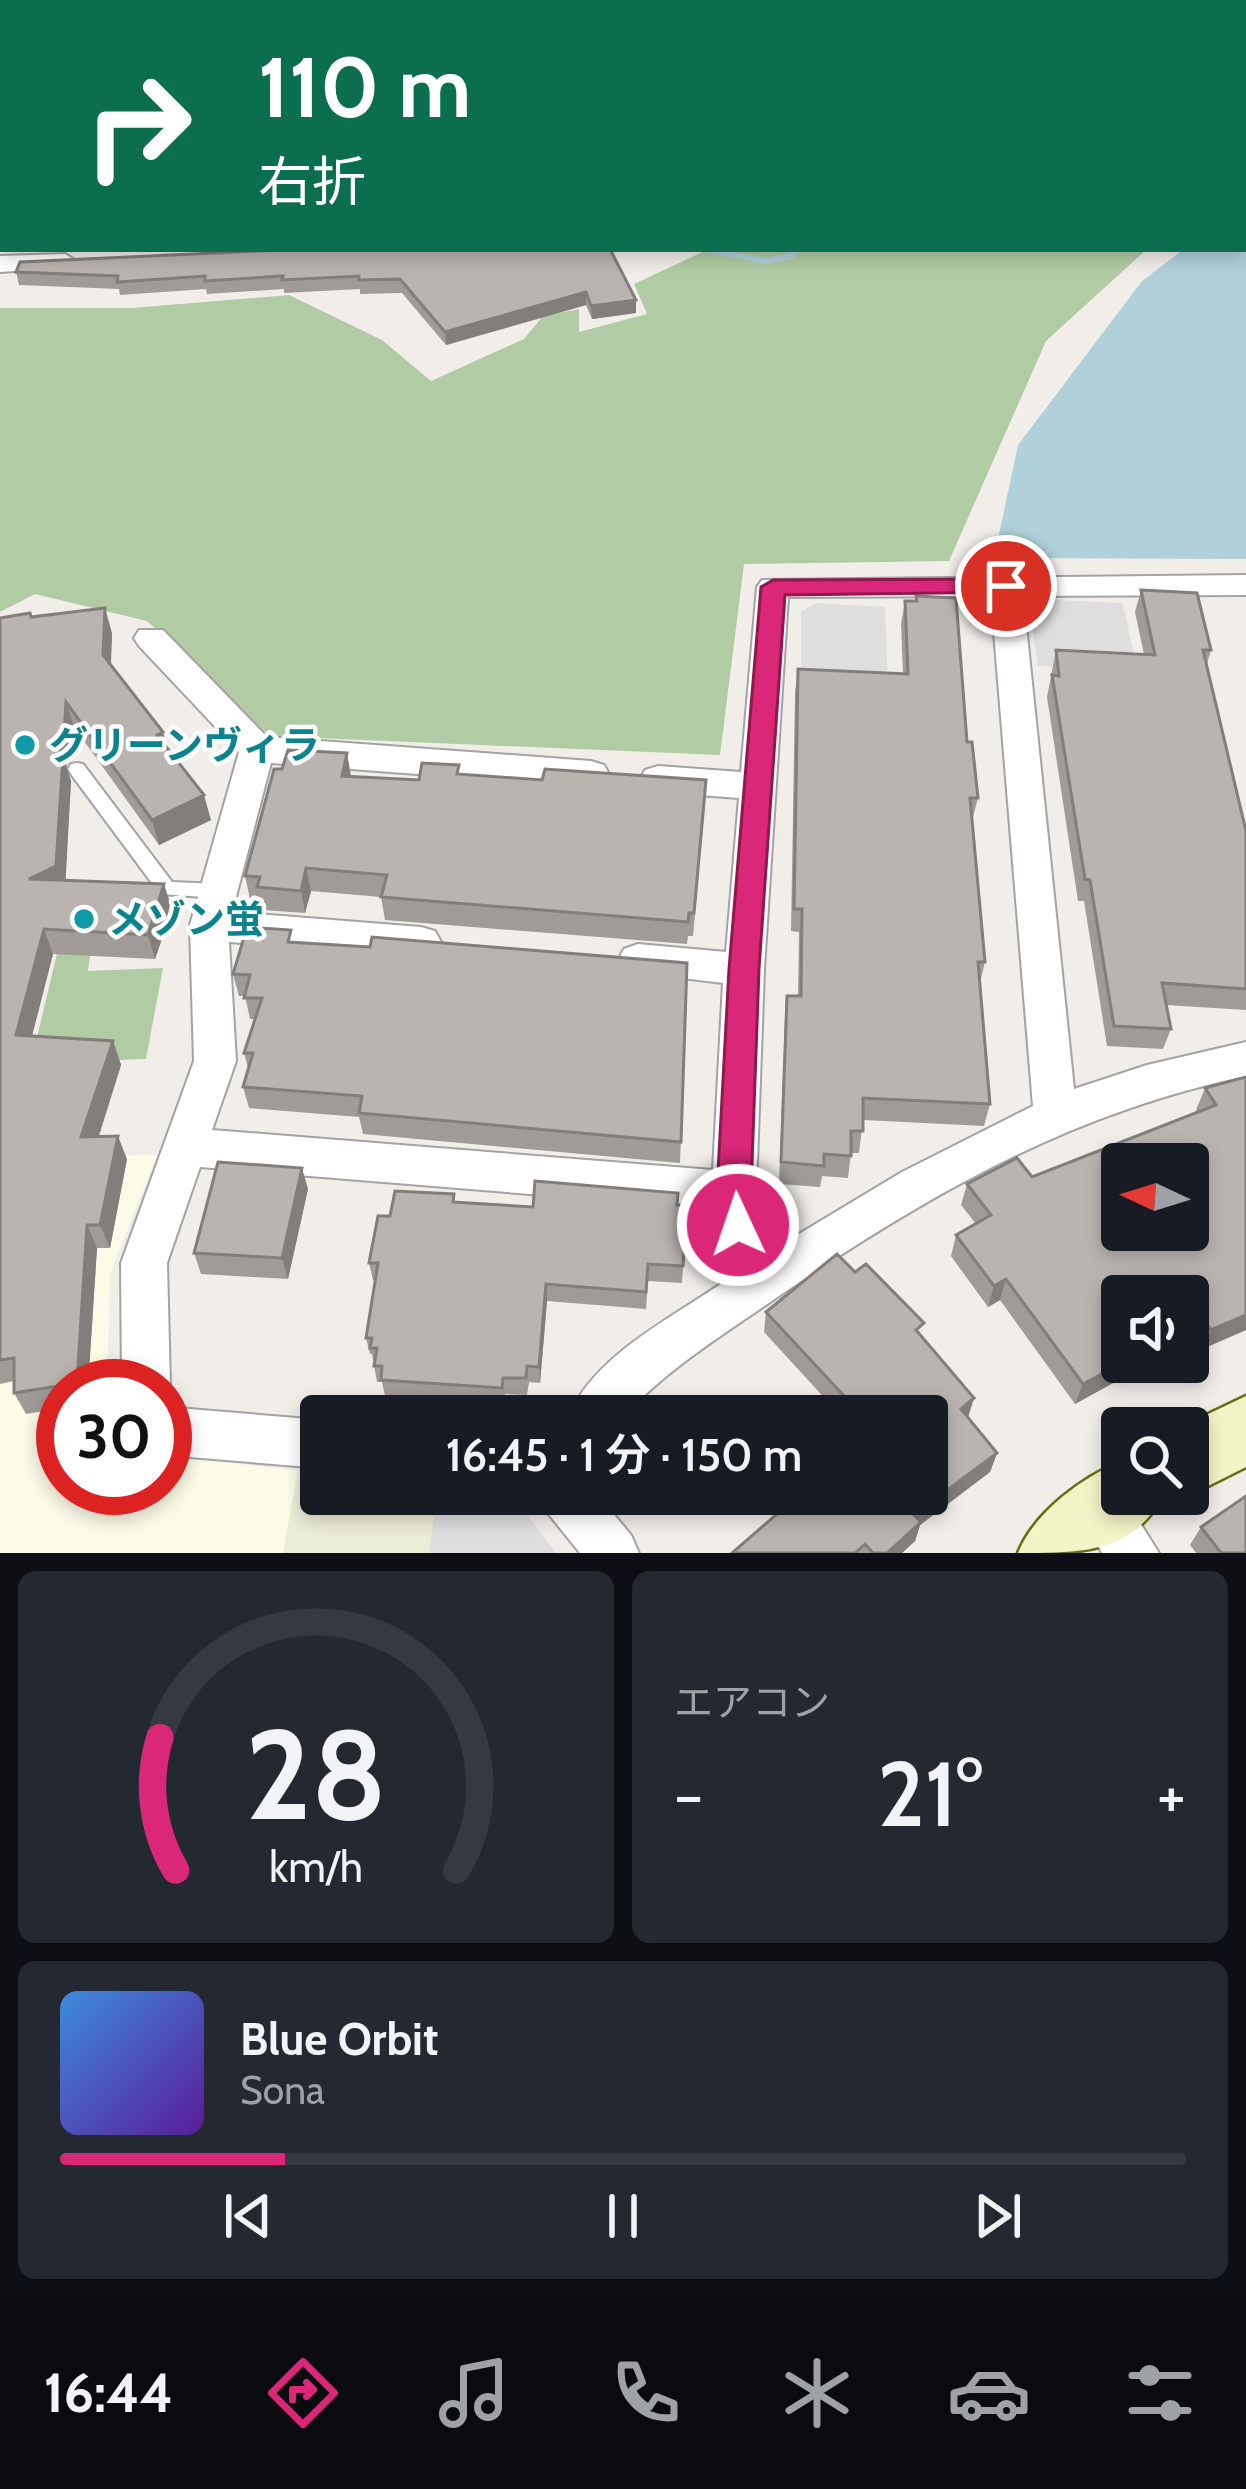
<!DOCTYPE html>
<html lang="ja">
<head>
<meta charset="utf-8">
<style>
  body { margin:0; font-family:Cabin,"Noto Sans JP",sans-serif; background:#242831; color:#f1f3f6; height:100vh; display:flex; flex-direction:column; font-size:45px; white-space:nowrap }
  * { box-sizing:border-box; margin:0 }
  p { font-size:39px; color:#9ea1a6 }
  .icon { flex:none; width:66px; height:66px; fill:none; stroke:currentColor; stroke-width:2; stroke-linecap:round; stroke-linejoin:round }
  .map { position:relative; height:1553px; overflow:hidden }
  .details { display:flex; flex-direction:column; gap:18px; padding:18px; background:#0d0f14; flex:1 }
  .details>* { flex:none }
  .top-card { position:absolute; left:0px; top:0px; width:1248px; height:252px; box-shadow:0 6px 18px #0003; background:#0b6e4f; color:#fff; overflow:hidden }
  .needle { width:78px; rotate:274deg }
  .controls { position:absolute; left:1101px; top:1143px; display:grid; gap:24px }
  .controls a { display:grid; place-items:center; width:108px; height:108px; border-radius:12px; background:#171b24; box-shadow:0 6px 18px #0003; font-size:60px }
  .speed { position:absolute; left:36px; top:1359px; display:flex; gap:24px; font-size:60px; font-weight:700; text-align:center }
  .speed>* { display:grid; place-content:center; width:156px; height:156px; border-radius:50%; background:#171b24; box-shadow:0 6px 18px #0003; line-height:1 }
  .speed .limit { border:18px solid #d22; background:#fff; color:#111 }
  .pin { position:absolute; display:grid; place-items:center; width:102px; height:102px; color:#fff; margin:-51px; border:6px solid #fff; border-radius:50%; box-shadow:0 3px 12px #0007 }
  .me { position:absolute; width:132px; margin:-66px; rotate:357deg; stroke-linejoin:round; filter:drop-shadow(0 0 9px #0008) }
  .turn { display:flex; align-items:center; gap:42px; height:252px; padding:0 60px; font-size:54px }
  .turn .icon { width:156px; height:156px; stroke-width:2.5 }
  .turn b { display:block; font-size:84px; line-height:102px }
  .big { font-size:90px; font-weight:600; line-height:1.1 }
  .details .widget { flex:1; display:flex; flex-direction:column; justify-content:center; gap:18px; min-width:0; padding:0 42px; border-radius:18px; background:#242831 }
  .details .dial { align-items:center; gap:0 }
  .dial svg { height:312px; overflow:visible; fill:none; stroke:#363941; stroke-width:7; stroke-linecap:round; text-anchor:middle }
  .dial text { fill:#f1f3f6; stroke:none }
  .song { display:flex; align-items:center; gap:36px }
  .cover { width:144px; height:144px; border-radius:18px; background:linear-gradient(135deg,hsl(210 70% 55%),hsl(270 70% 35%)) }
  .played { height:12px; border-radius:6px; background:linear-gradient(90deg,#db2777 20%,#363941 20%) }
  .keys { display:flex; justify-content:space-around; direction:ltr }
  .heat { display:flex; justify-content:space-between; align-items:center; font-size:66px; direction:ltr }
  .details .tiles { flex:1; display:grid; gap:18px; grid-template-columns:1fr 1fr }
  .widget:last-child { grid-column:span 2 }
  .trip { position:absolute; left:300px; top:1395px; width:648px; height:120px; border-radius:12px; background:#171b24; box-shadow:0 6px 18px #0003; font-weight:600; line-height:120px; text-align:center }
  .tab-bar { display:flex; height:192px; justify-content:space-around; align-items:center; background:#090b0e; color:#9ea1a6 }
  .tab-bar .icon { width:84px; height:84px }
  .tab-bar .active { color:#db2777 }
  .tab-bar b { font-size:54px; color:#f1f3f6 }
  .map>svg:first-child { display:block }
  .education { fill:#fcfbe8 }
  .farmland { fill:#ecedd8 }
  .forest { fill:#b1cba4 }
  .parking { fill:#dedede }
  .water { fill:#b0d1d9 }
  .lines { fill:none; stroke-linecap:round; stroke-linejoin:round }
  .stream { fill:#b0d1d9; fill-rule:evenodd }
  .lane-casing { stroke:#a3a3a3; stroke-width:4 }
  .street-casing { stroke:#a3a3a3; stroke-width:4 }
  .secondary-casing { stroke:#686f13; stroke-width:5 }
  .lane { fill:#fff; fill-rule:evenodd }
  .street { fill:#fff; fill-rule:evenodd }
  .secondary { fill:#f2f3c6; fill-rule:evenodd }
  .wall { fill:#a09b97 }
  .shaded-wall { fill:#827e7b }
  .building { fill:#bab4b0; stroke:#827e7b; stroke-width:3; fill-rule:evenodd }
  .route { fill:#db2777; stroke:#8e194d; stroke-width:3 }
  .culture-dot { fill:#0f9aa8; stroke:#fff; stroke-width:4.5 }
  .labels { text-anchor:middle; stroke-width:9; stroke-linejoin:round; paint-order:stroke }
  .culture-label { font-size:39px; font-weight:bold; fill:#0d838f; stroke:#fff; text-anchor:start }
</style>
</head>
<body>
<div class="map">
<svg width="1246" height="1553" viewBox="0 0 1246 1553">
  <rect width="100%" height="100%" fill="#f1eeea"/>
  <path class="education" d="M157 1155 110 1274 107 1386H63V1488H165V1455L298 1471 283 1553H0V1157Z"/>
  <path class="farmland" d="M298 1471 321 1473V1494H437L429 1553H283Z"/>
  <g class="forest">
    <path d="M0 0H291V3H3L0 193Z"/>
    <path d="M709 249H1147L1046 341 949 561 744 564 720 755 270 736 147 621 35 594 0 612V308H132L289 295 382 340 431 381 524 339 543 316 579 309V332L647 314 634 284Z"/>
    <path d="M91 948 88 971 163 968 146 1059 31 1063 58 949Z"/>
  </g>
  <g class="parking">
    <path d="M1055 600 1123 603 1137 671 1038 666 1030 611Z"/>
    <path d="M815 603 885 607 888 686 801 681V612Z"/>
    <path d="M437 1494H512L556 1553H429Z"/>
  </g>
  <path class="water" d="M1246 225V559L994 558 1018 445 1142 281 1184 249H1245Z"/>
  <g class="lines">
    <g class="stream">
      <rect x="1245" y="183" width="1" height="6"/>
      <path d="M3 197V203L0 204V198Z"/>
      <path d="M697 249H719L767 258 786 254 790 249H800L794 258 767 264 702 252Z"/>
    </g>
    <g class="lane-casing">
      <path id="lane" d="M77 763 83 764 172 882 219 884 226 886 229 891 226 896 219 898 160 894 71 774 68 769 71 764Z"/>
    </g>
    <g class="street-casing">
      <g id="street">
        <path d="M1246 38V51H1245V38Z"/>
        <path d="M65 254 78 262 74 267 0 272V256Z"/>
        <path d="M1246 575V595L1023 596 1074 1089 1147 1065 1246 1042V1076C1067 1114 926 1196 776 1298 724 1334 667 1369 624 1416H569C594 1356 670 1319 722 1283L714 1209 200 1167 167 1263 170 1386 165 1398V1386H122L121 1263 194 1061 190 925 239 752 139 646 134 638 139 630H163L267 737 591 761 604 765 609 774 604 783 591 787 271 763 232 912 421 927 435 931 441 942 435 953 421 957 229 942 236 1061 212 1130 713 1170 723 983 624 971 618 960 624 949 638 944 726 952 739 798 658 792 645 788 640 779 645 770 658 766 741 772 757 587 762 580ZM991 596 1033 1106 902 1172 764 1255 756 1191 764 969 788 597Z"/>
        <path d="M165 1407 321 1420V1468L165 1455Z"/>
        <path d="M1104 1487 1122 1494 1159 1553H1102L1079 1512 1086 1494Z"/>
        <path d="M540 1494H597L631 1535 639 1553H580L547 1512Z"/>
      </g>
    </g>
    <g class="secondary-casing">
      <g id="secondary">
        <path d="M1246 1396V1467L1188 1496 1184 1494H1188V1428H1179Z"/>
        <path d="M1122 1461V1494H1164C1133 1553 1084 1553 1018 1553 1034 1513 1082 1477 1122 1461Z"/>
      </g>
    </g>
    <use href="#lane" class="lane"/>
    <use href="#street" class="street"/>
    <use href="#secondary" class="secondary"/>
  </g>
  <g class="wall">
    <path d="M830 0H1240L1238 3H840Z"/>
    <path d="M302 249 636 300V313L592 319 586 305 446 345 402 293 360 294V289L284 293V289L207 294 206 289 120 295 119 289 19 285 16 272Z"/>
    <path d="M1141 590 1211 650 1207 664 1246 831V1010L1166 1005 1171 1029 1163 1049 1107 1046 1084 901H1078L1047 697 1056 650 1144 654 1135 612Z"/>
    <path d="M916 596 967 742 978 798 972 821 985 962 980 983 990 1104 984 1126 863 1120 859 1153H851L848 1178 822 1176 820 1187 779 1184 785 1018 787 996H798L799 932 791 931 795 692 798 669 903 674 901 624 905 601H915Z"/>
    <path d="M32 617 112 633 111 665 163 732 168 750 211 820 159 845 74 727 72 759 66 765 71 781 65 880 172 909 155 959 53 954 32 1036 113 1041 121 1065 99 1136 127 1159 110 1248H97L88 1386H63V1408L26 1414 14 1393V1381L0 1384V618Z"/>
    <path d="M459 765V774L705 804 693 936H688L687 944 385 920 381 897 311 891 305 913 263 910 260 899H250L245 876 351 776 419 780Z"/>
    <path d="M293 942 687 963 680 1163 363 1134 359 1117 249 1108 243 1087 248 1068 244 1053 255 1019H250L245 996H239L233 974Z"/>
    <path d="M1246 1077V1330L1200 1350 1193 1339 1122 1362H1151L1075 1404 1000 1300 988 1307 951 1256 956 1235 976 1224 961 1205 967 1184 1032 1177 1197 1112 1196 1110 1205 1088Z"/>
    <path d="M308 1189 288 1279 201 1274 194 1253Z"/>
    <path d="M454 1194 455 1202 533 1207 687 1205 682 1283 648 1281 646 1309 547 1301 540 1383 529 1382 527 1395 505 1394 504 1404 385 1396 382 1382H377L372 1354H370L366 1338 375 1280H373L369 1263 390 1216Z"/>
    <path d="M766 1312 921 1336 968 1418 997 1453 990 1472 920 1525 915 1541 902 1553H732L927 1416H841L764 1332Z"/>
    <path d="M1201 1527 1246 1553H1196L1190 1545Z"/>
  </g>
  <g class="shaded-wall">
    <path d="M3 215V233L0 236V218Z"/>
    <path d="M586 292V305L446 345 445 332Z"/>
    <path d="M636 300V313L592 319 591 306Z"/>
    <path d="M105 608 112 633 110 680 103 655Z"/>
    <path d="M66 702 74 727 72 759 66 765 71 781 65 891 29 879 56 742Z"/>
    <path d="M163 732 170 757 157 735Z"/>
    <path d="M347 753 351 776H342Z"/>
    <path d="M204 795 211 820 159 845 152 820Z"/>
    <path d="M306 868 311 891 305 913 301 891Z"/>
    <path d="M164 884 172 909 155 959 148 935Z"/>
    <path d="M44 929 53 954 26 1059 16 1035Z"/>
    <path d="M113 1041 121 1065 91 1160 81 1137Z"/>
    <path d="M118 1136 127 1159 110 1248 100 1225Z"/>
    <path d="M302 1168 308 1189 288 1279 282 1258Z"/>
    <path d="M87 1225 97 1248 88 1386H78L77 1383Z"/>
    <path d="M1006 1279 1000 1300 988 1307 994 1286Z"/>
    <path d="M546 1284 547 1301 540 1383 539 1367Z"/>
    <path d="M1246 1315V1330L1200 1350 1211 1330Z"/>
    <path d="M1203 1319 1193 1339 1188 1342V1327Z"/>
    <path d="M1124 1362H1151L1075 1404 1083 1384Z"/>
    <path d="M974 1398 968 1418 961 1409Z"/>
    <path d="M997 1453 990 1472 920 1525 915 1541 902 1553H887L914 1515Z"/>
  </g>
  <g class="building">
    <path d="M866 0H1237L1235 3H877Z"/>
    <path d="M302 249H610L636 300 591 306 586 292 445 332 400 279 359 280V276L282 280 283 276 205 281V276L117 282 118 276 16 272 20 262Z"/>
    <path d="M1141 590 1197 593 1211 650H1203L1246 831V989L1162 983 1171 1029 1114 1026 1090 880 1085 879 1052 675 1059 676 1056 650 1155 655Z"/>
    <path d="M916 596 956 598 967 742H972L978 798H970L985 962H978L990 1104 863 1098V1131H851V1156L824 1154V1166L781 1162 787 996H801L802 909H794L798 669 908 674 905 601H917Z"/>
    <path d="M105 608 103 655 163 732 157 735 204 795 152 820 66 702 64 734 56 742 63 756 56 866 29 879 164 884 148 935 44 929 16 1035 113 1041 81 1137 118 1136 100 1225H87L77 1383 14 1393V1358L0 1360V618L30 613 31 617Z"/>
    <path d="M288 750 347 753 342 776 419 780 422 763 459 765 457 774 542 780 545 769 706 780 694 913H689L688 922 381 897 387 875 306 868 301 891 257 887 260 877 245 876 274 769H282Z"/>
    <path d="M247 927 291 930 288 942 370 947 372 937 687 963 681 1142 359 1113 362 1096 243 1087 253 1053H244L262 998H244L250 975 233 974Z"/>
    <path d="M1246 1077V1315L1211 1330 1203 1319 1188 1327V1296H1122V1362H1124L1083 1384 1006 1279 994 1286 956 1235 991 1215 967 1184 1017 1158 1032 1177 1216 1105 1205 1088ZM1122 1164H1188V1230H1122Z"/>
    <path d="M218 1162 302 1168 282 1258 194 1253Z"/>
    <path d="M535 1181 678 1193 677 1205H687L683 1266 648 1264 646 1292 546 1284 539 1367 527 1366 526 1378H503L502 1388 381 1380 382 1366H374L377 1348H370L372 1338H366L378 1263H369L378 1216H390L395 1191 454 1194 453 1202 533 1207Z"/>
    <path d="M837 1254 855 1272 866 1264 924 1323 916 1330 974 1398 961 1409 997 1453 914 1515 921 1522 887 1553H873L865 1544 855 1553H732L800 1494H927V1416H857L856 1414 859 1412 766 1312Z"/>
    <path d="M1246 1496V1553H1221L1201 1527Z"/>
  </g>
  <path class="route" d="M1006 579 1018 586 1015 592 785 595 759 969 751 1191 755 1225 750 1235 738 1240 726 1235 717 1191 729 969 761 587 773 580Z"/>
  <g class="culture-dot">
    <circle cx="25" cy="745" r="12"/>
    <circle cx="84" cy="919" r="12"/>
  </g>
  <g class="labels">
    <g class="culture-label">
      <text x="49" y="759">グリーンヴィラ</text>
      <text x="108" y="933">メゾン蛍</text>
    </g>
  </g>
</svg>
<div class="controls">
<a><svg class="needle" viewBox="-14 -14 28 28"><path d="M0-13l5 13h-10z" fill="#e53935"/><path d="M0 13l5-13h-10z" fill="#9ea1a6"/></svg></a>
<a><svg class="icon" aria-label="sound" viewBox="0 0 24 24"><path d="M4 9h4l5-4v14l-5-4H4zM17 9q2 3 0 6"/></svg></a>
<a><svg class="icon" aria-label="search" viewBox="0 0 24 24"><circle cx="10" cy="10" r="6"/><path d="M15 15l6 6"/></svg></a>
</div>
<div class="speed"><div class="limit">30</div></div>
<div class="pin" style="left:1006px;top:586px;background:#d93025"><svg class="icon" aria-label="arrive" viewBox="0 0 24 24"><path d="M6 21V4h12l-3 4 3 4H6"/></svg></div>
<svg class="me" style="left:738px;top:1225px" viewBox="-20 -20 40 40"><circle r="17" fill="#db2777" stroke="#fff" stroke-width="3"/><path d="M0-11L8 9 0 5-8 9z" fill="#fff"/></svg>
<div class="trip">16:45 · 1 分 · 150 m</div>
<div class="top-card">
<div class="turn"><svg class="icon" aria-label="right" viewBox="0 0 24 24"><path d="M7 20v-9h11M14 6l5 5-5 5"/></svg><div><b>110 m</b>右折</div></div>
</div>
</div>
<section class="details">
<div class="tiles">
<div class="widget dial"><svg viewBox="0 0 100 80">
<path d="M14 69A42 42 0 1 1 86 69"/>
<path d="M14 69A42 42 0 0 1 10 35" stroke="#db2777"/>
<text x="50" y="56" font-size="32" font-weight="700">28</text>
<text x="50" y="72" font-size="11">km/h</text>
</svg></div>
<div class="widget"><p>エアコン</p>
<div class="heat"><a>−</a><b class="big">21°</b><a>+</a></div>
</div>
<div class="widget">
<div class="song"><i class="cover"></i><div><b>Blue Orbit</b><p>Sona</p></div></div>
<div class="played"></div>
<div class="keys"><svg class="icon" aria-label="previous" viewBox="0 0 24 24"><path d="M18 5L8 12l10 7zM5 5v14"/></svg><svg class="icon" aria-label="pause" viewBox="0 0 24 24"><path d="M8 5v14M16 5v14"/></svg><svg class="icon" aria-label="next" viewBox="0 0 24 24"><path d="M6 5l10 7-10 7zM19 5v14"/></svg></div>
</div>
</div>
</section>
<nav class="tab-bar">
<b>16:44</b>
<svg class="icon active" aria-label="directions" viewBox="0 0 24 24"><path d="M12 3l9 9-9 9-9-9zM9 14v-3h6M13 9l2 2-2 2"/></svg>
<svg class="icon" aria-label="music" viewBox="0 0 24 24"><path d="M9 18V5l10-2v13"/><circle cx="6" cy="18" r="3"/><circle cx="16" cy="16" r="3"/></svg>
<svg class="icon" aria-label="phone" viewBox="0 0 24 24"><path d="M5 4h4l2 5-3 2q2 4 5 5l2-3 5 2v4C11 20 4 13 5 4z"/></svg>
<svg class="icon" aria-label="climate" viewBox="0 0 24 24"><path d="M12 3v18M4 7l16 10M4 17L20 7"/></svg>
<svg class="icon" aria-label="car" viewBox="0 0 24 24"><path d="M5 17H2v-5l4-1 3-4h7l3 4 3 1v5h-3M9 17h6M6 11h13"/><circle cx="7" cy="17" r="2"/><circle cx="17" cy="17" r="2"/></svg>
<svg class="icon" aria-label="filters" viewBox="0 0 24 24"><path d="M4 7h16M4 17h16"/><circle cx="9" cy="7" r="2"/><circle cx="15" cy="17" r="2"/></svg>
</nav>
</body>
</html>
